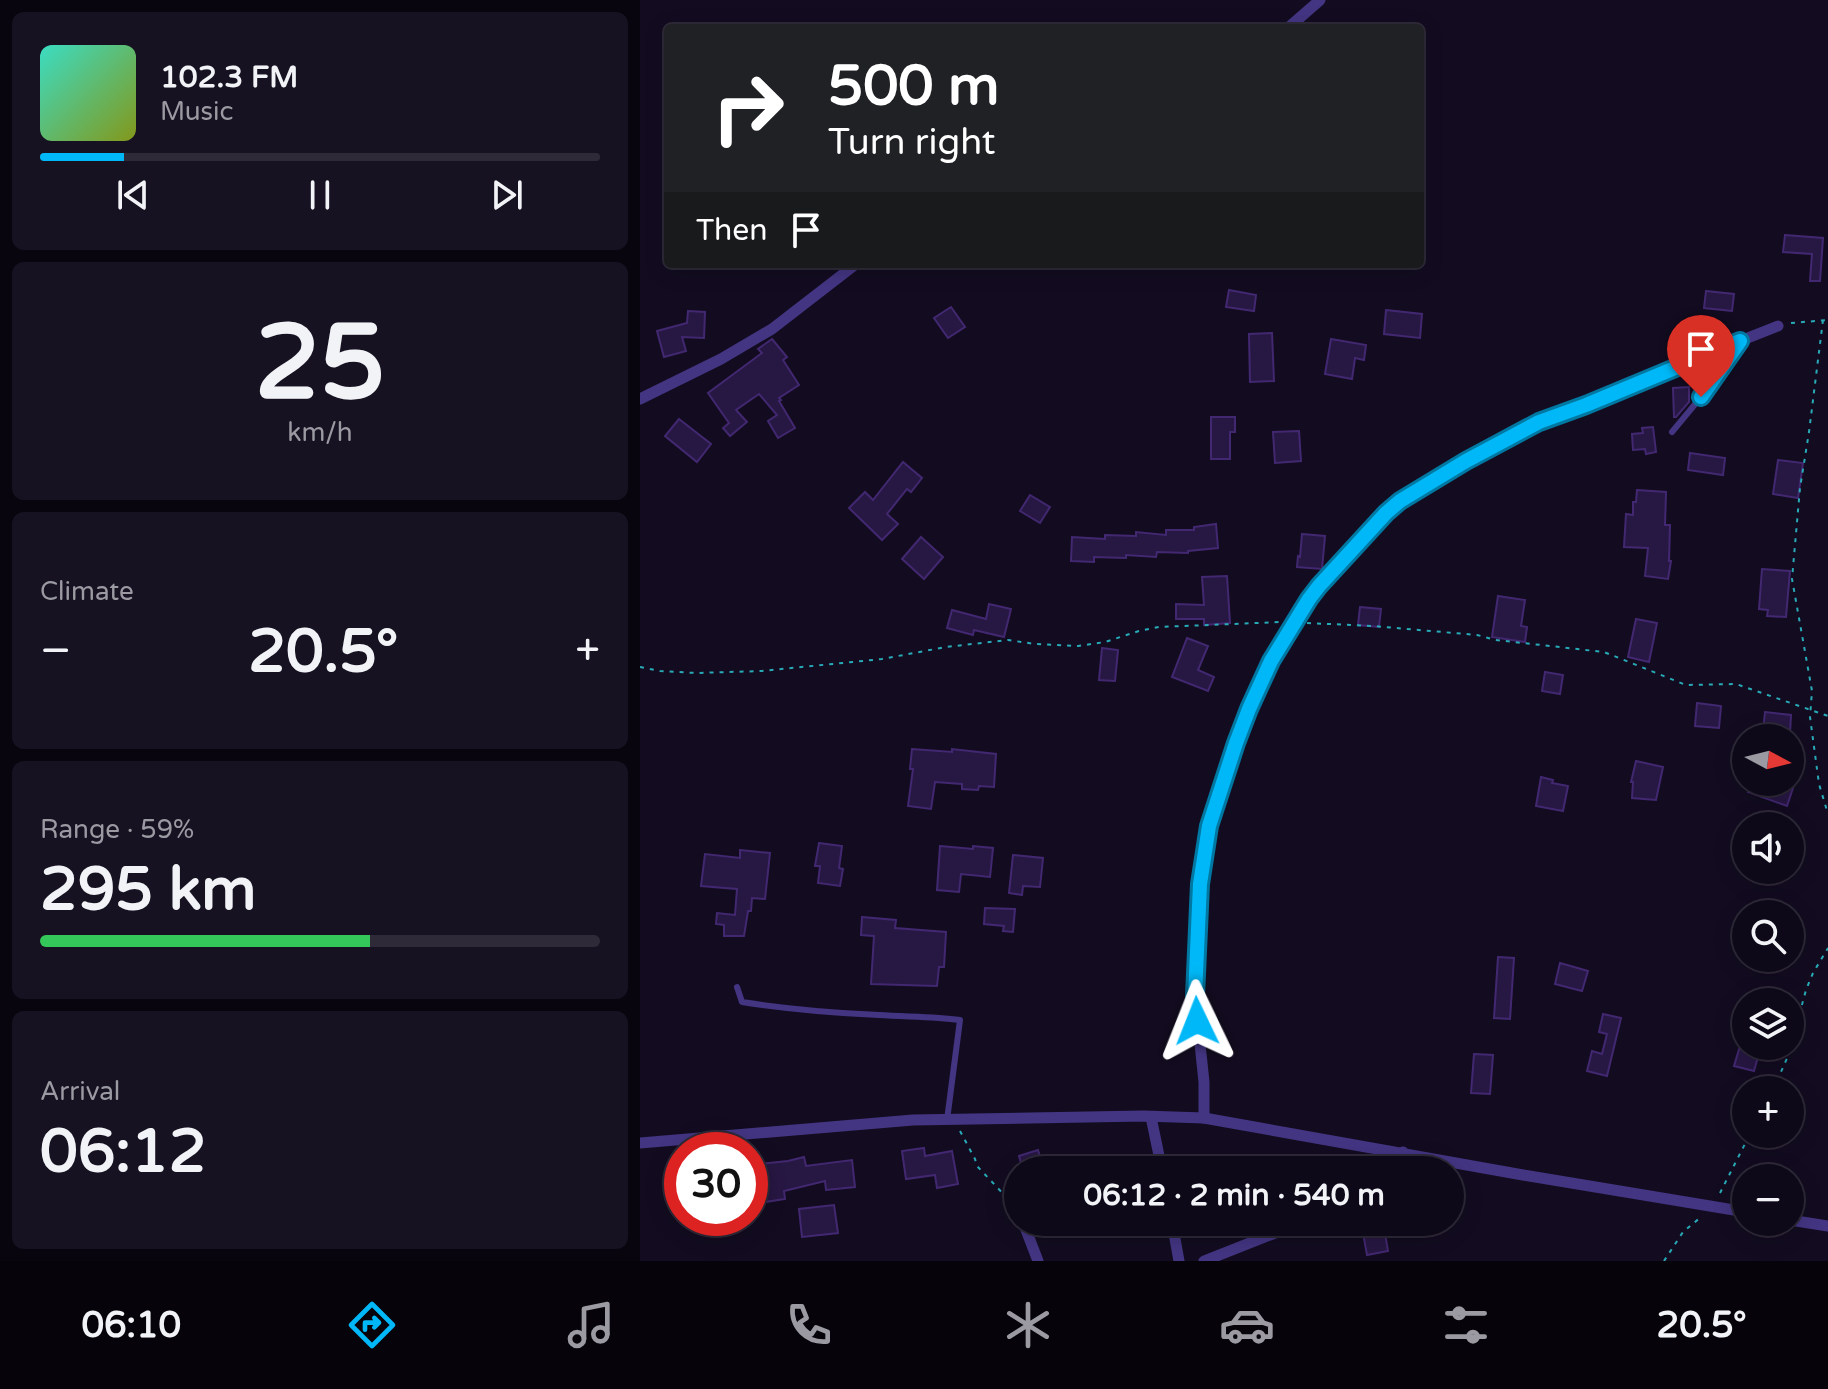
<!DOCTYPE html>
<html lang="en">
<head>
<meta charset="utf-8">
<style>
  body { margin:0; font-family:"Varela Round",sans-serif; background:#171222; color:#f1f3f6; height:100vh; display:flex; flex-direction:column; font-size:30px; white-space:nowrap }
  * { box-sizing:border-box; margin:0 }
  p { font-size:26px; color:#9b9aa2 }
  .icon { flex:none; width:44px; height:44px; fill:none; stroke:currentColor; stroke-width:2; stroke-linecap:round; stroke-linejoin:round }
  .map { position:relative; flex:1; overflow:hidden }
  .sheet { display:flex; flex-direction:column; gap:12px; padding:12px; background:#08050e; width:640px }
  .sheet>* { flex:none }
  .banner { position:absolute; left:24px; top:24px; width:760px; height:244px; border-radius:8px; box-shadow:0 4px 20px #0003,0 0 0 2px #2e2a38; background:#202124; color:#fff; overflow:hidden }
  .needle { width:52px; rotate:97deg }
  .fabs { position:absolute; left:1092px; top:724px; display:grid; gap:16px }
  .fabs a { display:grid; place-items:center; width:72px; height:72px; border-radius:50%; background:#0e0919; box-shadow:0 4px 20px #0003,0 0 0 2px #2e2a38; font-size:40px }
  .speed { position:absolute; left:24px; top:1132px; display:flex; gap:16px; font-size:40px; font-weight:700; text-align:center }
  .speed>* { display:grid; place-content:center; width:104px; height:104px; border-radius:50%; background:#0e0919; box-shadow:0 4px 20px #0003,0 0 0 2px #2e2a38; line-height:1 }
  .speed .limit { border:12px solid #d22; background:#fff; color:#111 }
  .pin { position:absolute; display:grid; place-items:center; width:68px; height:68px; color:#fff; margin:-82px -34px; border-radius:50% 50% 50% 0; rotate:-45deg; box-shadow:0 0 8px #0007 }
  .pin .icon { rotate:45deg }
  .me { position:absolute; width:88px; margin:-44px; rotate:358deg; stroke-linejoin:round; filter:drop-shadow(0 0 6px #0008) }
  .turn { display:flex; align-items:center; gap:28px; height:168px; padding:0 32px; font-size:36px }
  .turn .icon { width:104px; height:104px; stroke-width:2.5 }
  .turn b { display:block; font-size:56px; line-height:68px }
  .then { display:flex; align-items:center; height:76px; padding:0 32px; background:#0003; gap:16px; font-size:30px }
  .big { font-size:60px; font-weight:700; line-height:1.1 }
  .sheet .widget { flex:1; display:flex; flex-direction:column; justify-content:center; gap:12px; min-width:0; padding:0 28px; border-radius:12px; background:#171222 }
  .sheet .dial { align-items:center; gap:0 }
  .dial b { font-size:104px; line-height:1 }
  .song { display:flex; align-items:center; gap:24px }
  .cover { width:96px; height:96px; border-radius:12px; background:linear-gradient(135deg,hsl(170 70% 55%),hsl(70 70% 35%)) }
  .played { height:8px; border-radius:4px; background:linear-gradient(90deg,#00b8f7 15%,#2e2a38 15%) }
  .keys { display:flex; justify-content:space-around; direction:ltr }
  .heat { display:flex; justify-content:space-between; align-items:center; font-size:44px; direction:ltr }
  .charge { height:12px; border-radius:6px; background:linear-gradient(90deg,#34c759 59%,#2e2a38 0) }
  .trip { position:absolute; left:364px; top:1156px; width:460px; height:80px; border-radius:40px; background:#0e0919; box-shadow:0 4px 20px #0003,0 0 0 2px #2e2a38; font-weight:700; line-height:80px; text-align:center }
  .tab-bar { display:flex; height:128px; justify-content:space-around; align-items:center; background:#06040a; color:#9b9aa2 }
  .tab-bar .icon { width:56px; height:56px }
  .tab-bar .active { color:#00b8f7 }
  .tab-bar b { font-size:36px; color:#f1f3f6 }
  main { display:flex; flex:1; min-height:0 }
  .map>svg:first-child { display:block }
  .building { fill:#271743; stroke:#422870; stroke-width:2 }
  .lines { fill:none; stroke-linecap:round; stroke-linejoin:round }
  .path { stroke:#28aab7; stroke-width:2; stroke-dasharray:4 6; stroke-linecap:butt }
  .lane { stroke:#443583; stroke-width:6 }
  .street { stroke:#443583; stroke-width:11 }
  .route-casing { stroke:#0078a1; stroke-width:20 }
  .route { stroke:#00b8f7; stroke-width:14 }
</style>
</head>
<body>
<main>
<section class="sheet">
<div class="widget">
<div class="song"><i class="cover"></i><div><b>102.3 FM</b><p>Music</p></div></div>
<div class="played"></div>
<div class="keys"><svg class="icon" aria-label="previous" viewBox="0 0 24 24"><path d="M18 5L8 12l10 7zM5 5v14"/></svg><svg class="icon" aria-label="pause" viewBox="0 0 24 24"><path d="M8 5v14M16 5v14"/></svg><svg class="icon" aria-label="next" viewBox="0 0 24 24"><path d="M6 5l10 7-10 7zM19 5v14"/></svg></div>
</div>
<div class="widget dial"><b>25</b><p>km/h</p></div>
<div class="widget"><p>Climate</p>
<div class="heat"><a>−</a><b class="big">20.5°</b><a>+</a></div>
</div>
<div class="widget"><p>Range · 59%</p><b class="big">295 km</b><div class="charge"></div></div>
<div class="widget"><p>Arrival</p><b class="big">06:12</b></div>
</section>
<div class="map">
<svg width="1188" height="1261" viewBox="0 0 1188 1261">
  <rect width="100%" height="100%" fill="#130c21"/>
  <g class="building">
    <path d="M1145 235 1183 238 1180 281H1170L1172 254 1143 252Z"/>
    <path d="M589 290 616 295 614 311 586 307Z"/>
    <path d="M1066 291 1094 294 1092 311 1064 308Z"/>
    <path d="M311 307 325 327 308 338 294 318Z"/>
    <path d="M746 310 782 314 780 338 744 334Z"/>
    <path d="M48 311 65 312 64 338 42 337 46 351 24 357 17 331 47 323Z"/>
    <path d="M632 333 634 381 610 382 609 334Z"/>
    <path d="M132 339 147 357 143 360 159 385 139 398 141 400 139 401 155 428 138 438 128 421 137 415 119 394 96 410 107 422 90 436 83 428 89 423 68 393 122 353 118 349Z"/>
    <path d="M691 339 726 345 724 360 715 358 712 379 685 374Z"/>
    <path d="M1049 387V402L1036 417H1034L1033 388Z"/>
    <path d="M571 417H595V432H590V459H571Z"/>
    <path d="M39 419 71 444 57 462 25 436Z"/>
    <path d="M1013 427 1016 452 1006 454 1005 449 993 450 992 434 1003 433 1002 428Z"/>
    <path d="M659 431 661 461 635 463 633 432Z"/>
    <path d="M1050 453 1085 458 1083 475 1048 470Z"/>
    <path d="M1138 460 1163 463 1158 498 1133 494Z"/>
    <path d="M263 462 282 478 271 492 267 489 247 514 258 524 242 540 209 508 225 492 233 500Z"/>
    <path d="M997 490 1026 492 1025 525H1030L1029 561H1031L1028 579 1005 576 1008 548 984 547 986 514 993 515V502H996Z"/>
    <path d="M390 495 410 507 400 523 380 511Z"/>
    <path d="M576 524 578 548 548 551V553L517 552 516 557 486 555V558L454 557V562L431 561 432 537 465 539V535L496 536V532L526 535V530H554V527Z"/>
    <path d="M662 534 685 536 682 569 657 567 658 556 660 557Z"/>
    <path d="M281 537 303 557 284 579 262 559Z"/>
    <path d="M1122 569 1150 571 1146 617 1127 616 1128 610 1119 609Z"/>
    <path d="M587 576 590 623 564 625V619H536V604L564 605 562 577Z"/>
    <path d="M858 596 885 600 881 626 887 627 885 642 852 637Z"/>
    <path d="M349 604 371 609 364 637 334 630 333 635 307 628 312 610 346 619Z"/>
    <path d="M720 607 741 609 739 627 718 625Z"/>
    <path d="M996 619 1017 623 1009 662 988 657Z"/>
    <path d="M547 638 568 646 558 670 574 677 568 691 532 677Z"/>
    <path d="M462 648 478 650 475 681 459 680Z"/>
    <path d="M905 672 923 675 920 694 902 691Z"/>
    <path d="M1057 703 1081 706 1079 728 1055 726Z"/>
    <path d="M1125 712 1151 715 1150 733 1123 731Z"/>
    <path d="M272 749 312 752V749L356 754 354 787 339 786 338 790 322 789V784L295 782 291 809 268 806 273 769H270Z"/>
    <path d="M996 761 1023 767 1016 800 992 798 993 782H991Z"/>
    <path d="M901 777 913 780 912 783 928 786 923 811 896 806Z"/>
    <path d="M1112 782H1155L1147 806 1108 792Z"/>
    <path d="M179 843 202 846 199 868 203 869 200 886 178 883 180 866H175Z"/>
    <path d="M300 846 333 849V846L353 848 350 877 321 874 319 892 297 890Z"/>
    <path d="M100 850 130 853 125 899 112 898 111 911H108L104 936H84V925L76 924 77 913 95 915 97 889 61 886 65 854 100 858Z"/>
    <path d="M373 855 403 858 400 887 383 886 382 895 369 893Z"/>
    <path d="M345 908 375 909 373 932 363 931 364 926 344 924Z"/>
    <path d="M222 917 256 920 255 928 306 932 304 967H299L297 986 231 984 234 936 221 935Z"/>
    <path d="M858 957 874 958 870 1019 854 1018Z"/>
    <path d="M920 963 948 971 942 991 915 984Z"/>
    <path d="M963 1014 981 1018 967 1076 947 1071 952 1051 962 1054 967 1034 959 1032Z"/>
    <path d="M1100 1046H1121L1114 1071 1094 1066Z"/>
    <path d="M834 1054 853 1055 850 1094 831 1093Z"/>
    <path d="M284 1148 285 1156 312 1151 318 1184 297 1188 295 1175 266 1179 262 1151Z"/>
    <path d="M398 1150 404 1170H383L379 1156Z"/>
    <path d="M164 1157 166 1166 212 1160 215 1187 186 1190 185 1181 144 1191 145 1199 125 1202 120 1164 148 1161Z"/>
    <path d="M194 1205 198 1233 162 1237 159 1209Z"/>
    <path d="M721 1222H743L748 1251 727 1255Z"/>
  </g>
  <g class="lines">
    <g class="path">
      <path d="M1183 320 1169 432 1160 488 1152 579 1172 691 1170 717 1179 784 1188 814"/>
      <path d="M1151 323 1188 320"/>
      <path d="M667 623 733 626 837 635 856 640 964 652 1046 685 1096 684 1188 716"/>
      <path d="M0 667 20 671 56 673 122 671 242 659 306 647 368 640 395 644 438 646 465 642 499 631 519 627 641 622"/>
      <path d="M1133 1090 1148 1056 1166 990 1173 973 1188 948"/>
      <path d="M320 1131 335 1159 337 1166 369 1200"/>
      <path d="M1080 1193 1110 1134"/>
      <path d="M1024 1261 1043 1232 1061 1217"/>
    </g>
    <g class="lane">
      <path d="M1032 432 1061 397 1098 344"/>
      <path d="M97 987 102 1002C147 1009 194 1013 239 1015 267 1017 293 1016 320 1020L307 1120"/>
    </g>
    <g class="street">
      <path d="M648 28 680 0"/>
      <path d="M0 399 81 359 132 329 216 264"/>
      <path d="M511 1117 522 1170"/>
      <path d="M564 1118V1082L555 996 560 884 569 826 596 743 631 661 669 599 746 513 760 501 826 461 899 422 946 405 1100 341 1138 326"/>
      <path d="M0 1143 273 1120 504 1116 564 1118 883 1175 1106 1212"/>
      <path d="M749 1170 763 1152"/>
      <path d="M376 1209 378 1213"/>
      <path d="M1150 1220 1188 1226"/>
      <path d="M383 1222 398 1261"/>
      <path d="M532 1222 539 1261"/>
      <path d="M564 1261 663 1222"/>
    </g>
  </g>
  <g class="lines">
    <g class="route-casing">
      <path id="route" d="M557 1021 555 996 560 884 569 826 596 743 609 709 631 661 669 599 679 586 746 513 760 501 826 461 899 422 946 405 1100 341 1061 397"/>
    </g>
    <use href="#route" class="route"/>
  </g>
</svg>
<div class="fabs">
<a><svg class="needle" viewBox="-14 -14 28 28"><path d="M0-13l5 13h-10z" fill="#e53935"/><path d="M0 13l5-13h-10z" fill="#9b9aa2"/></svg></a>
<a><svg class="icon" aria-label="sound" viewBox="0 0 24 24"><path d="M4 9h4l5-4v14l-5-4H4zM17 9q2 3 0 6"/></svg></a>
<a><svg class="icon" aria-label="search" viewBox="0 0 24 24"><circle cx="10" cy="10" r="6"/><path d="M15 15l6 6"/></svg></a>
<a><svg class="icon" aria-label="layers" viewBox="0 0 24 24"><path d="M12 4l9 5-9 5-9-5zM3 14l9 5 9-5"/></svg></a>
<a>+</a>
<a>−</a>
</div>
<div class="speed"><div class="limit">30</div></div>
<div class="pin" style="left:1061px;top:397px;background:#d93025"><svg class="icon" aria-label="arrive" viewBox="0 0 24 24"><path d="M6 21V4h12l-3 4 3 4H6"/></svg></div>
<svg class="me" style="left:557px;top:1021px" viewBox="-20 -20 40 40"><path d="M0-17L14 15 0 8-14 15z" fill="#00b8f7" stroke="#fff" stroke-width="4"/></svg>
<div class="trip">06:12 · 2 min · 540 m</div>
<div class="banner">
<div class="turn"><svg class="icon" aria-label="right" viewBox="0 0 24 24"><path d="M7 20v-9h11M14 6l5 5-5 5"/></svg><div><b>500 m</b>Turn right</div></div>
<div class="then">Then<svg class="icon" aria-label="arrive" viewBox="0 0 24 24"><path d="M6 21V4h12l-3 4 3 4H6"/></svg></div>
</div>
</div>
</main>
<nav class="tab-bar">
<b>06:10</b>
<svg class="icon active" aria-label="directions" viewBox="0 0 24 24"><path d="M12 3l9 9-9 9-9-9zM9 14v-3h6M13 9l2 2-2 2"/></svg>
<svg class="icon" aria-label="music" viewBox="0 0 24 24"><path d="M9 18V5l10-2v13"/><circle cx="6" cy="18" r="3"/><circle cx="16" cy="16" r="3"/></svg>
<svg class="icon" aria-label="phone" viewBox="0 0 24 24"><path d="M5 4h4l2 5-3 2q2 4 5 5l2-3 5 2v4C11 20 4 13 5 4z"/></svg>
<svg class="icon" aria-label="climate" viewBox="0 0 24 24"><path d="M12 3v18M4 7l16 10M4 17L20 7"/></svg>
<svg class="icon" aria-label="car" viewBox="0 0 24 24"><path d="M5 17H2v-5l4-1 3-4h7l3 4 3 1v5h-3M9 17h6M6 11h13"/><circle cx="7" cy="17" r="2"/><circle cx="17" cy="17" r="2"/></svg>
<svg class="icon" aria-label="filters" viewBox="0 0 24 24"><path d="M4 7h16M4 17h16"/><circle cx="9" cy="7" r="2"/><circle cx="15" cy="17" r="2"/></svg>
<b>20.5°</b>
</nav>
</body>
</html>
